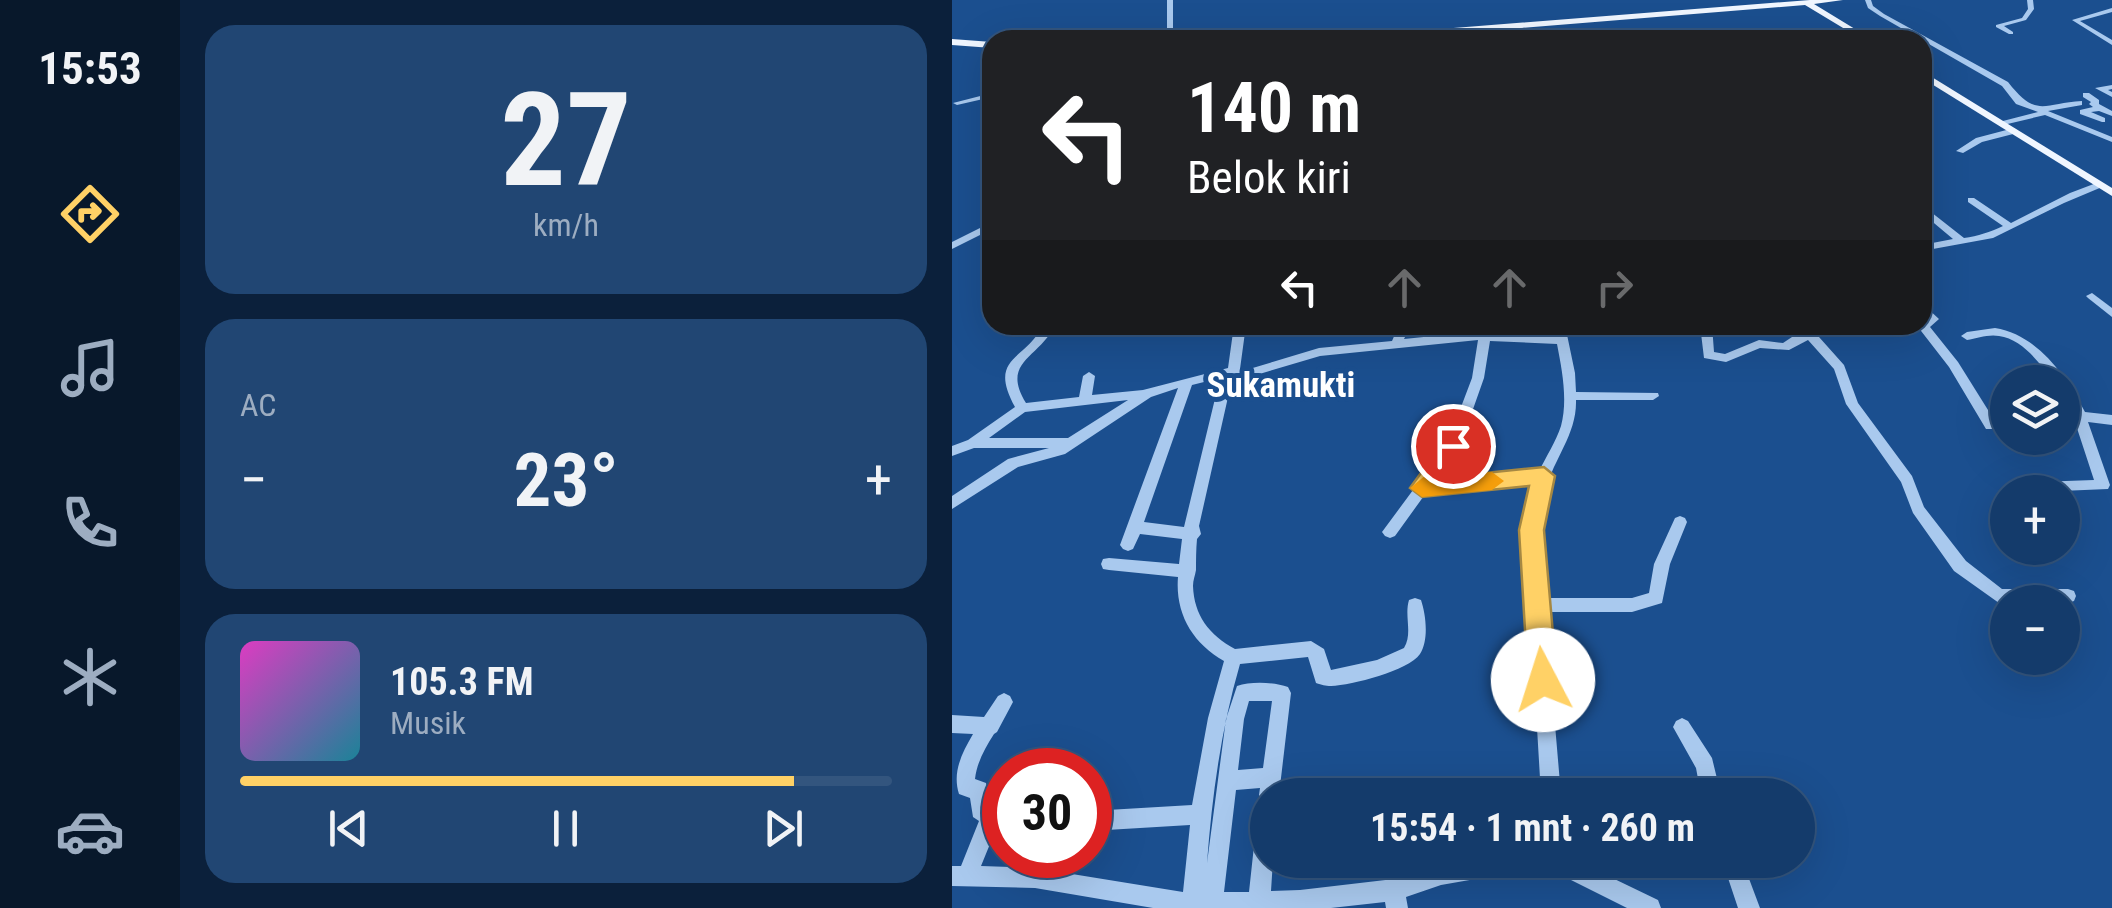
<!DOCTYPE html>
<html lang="id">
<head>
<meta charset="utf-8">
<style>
  body { margin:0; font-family:"Roboto Condensed",sans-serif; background:#214673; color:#f1f3f6; height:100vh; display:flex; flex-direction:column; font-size:38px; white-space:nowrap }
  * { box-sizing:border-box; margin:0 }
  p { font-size:32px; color:#9dadc1 }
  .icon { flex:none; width:55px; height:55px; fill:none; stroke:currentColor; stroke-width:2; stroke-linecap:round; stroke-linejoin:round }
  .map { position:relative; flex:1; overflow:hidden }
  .drawer { display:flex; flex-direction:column; gap:25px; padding:25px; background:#0b203b; width:772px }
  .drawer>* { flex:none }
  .banner { position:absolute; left:30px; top:30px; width:950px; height:305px; border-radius:30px; box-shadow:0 10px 40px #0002,0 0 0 2px #33557e; background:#202124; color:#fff; overflow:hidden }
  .buttons { position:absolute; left:1038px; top:365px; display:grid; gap:20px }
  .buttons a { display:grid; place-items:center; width:90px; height:90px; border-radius:50%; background:#143b6b; box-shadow:0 10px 40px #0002,0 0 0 2px #33557e; font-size:50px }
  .speed { position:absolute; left:30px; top:748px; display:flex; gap:20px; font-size:50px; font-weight:700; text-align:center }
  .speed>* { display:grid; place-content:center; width:130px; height:130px; border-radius:50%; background:#143b6b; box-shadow:0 10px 40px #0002,0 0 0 2px #33557e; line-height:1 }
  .speed .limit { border:15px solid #d22; background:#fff; color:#111 }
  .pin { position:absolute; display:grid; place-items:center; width:85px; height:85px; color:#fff; margin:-42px; border:5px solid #fff; border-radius:50%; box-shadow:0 2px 10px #0007 }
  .me { position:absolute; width:110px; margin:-55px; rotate:355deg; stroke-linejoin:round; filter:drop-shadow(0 0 8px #0008) }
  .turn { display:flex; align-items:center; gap:35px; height:210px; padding:0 40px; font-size:45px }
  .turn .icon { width:130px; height:130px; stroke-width:2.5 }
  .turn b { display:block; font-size:70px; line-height:85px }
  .lanes { display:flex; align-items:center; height:95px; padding:0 40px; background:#0003; justify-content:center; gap:50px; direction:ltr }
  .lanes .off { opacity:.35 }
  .big { font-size:75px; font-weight:700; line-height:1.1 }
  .drawer .widget { flex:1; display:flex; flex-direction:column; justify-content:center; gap:15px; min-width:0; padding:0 35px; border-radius:30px; background:#214673 }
  .drawer .dial { align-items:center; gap:0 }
  .dial b { font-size:130px; line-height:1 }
  .song { display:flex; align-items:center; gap:30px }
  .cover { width:120px; height:120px; border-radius:15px; background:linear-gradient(135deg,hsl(310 70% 55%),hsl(190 70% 35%)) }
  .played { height:10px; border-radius:5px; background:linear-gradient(90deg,#ffd166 85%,#33557e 85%) }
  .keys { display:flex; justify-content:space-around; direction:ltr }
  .heat { display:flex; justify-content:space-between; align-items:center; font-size:55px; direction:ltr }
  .trip { position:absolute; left:298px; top:778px; width:565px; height:100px; border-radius:50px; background:#143b6b; box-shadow:0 10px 40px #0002,0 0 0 2px #33557e; font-weight:700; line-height:100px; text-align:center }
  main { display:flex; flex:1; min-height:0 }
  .dock { display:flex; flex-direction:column; width:180px; justify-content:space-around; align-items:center; background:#08182b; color:#9dadc1 }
  .dock .icon { width:70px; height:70px }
  .dock .selected { color:#ffd166 }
  .dock b { font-size:45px; color:#f1f3f6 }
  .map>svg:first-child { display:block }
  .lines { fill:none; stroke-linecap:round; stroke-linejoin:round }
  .minor { fill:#a9c9ee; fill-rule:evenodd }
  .major { fill:#f0f6ff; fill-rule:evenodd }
  .route { fill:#ffd166; stroke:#a68842; stroke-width:2.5 }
  .slow { fill:#f59e0b }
  .labels { text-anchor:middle; stroke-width:10; stroke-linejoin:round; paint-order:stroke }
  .quarter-label { font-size:35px; font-weight:bold; fill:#fff; stroke:#1b4f8f }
</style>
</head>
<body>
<main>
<nav class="dock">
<b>15:53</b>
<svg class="icon selected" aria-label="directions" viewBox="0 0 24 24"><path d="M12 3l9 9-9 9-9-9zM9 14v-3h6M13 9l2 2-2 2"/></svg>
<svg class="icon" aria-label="music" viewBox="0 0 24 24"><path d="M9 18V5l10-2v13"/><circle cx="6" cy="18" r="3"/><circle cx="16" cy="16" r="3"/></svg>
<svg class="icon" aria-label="phone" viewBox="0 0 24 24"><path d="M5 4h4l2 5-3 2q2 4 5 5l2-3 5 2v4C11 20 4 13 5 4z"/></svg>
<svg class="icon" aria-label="climate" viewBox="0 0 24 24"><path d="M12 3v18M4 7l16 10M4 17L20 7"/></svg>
<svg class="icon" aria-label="car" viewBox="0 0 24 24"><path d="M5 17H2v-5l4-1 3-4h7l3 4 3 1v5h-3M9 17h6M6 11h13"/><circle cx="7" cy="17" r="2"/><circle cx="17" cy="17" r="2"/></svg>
</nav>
<section class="drawer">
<div class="widget dial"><b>27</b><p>km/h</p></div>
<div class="widget"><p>AC</p>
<div class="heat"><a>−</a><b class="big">23°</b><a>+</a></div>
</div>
<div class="widget">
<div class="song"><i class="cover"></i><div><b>105.3 FM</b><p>Musik</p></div></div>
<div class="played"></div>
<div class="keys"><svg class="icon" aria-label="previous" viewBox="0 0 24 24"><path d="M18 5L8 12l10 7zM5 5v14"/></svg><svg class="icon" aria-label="pause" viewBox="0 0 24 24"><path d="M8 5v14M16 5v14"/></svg><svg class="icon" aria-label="next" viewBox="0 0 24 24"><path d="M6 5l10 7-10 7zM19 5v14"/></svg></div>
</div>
</section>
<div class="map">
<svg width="1160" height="908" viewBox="0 0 1160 908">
  <rect width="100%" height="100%" fill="#1b4f8f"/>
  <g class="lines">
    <g class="minor">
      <rect x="215" y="0" width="6" height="40"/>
      <path d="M913 0H919L921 6 932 14 1056 82C1085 119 1091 103 1130 101V105L1096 111 1160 137V142L1093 115 1047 126V122L1086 112 1064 104 1050 86 928 16 916 8Z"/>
      <path d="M1075 0H1081L1082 9 1074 20 1052 26 1061 32V34H1057L1044 27V25L1070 18 1076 9Z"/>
      <path d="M1160 8V12L1128 21 1160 40V45L1120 20Z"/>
      <path d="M565 24H569L577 40H571Z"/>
      <path d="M1160 85V89L1156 90 1160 92V97L1143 88Z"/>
      <path d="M40 93V97L5 105 1 103Z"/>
      <path d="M1131 93H1137L1147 100V104L1160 111V116L1147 111 1139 112 1153 118V122H1150L1128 114V110L1141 107 1137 104 1139 102 1131 97Z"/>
      <path d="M1062 128 1066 131 1065 133 1030 142 1011 153 1004 151 1024 138Z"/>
      <path d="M1147 182 1150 183V187L1112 203 1041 238 970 251V245L1001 239 970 213V205L1012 238C1026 236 1038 232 1051 226L1016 202V198H1022L1059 223 1118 193Z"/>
      <path d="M40 222V229L0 249V242Z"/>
      <path d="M1140 293 1160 308V317L1136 298 1134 296Z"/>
      <path d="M970 306 974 307 987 319 978 327 1006 362 1046 426 1044 429H1034L997 367 966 327 974 319 970 315Z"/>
      <path d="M91 325H103C88 358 48 361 74 403L127 397 131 376 137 372 143 376 140 395 191 390 276 368 282 325H294L288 369 294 370 367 348 440 341 447 325H459L452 339 521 332 604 337 601 325H613L623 373 624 392 706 393 707 396 701 400H624C625 434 602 458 594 489 584 524 590 561 593 598H680L697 593 702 564 723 518 728 516 733 518 735 522 718 564 710 603 680 612H594L597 649 617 652 627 687 620 711 614 714 602 713 609 795H589L578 610 575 605 577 601 572 530 582 482 474 493 443 536 438 538 433 536 430 532 495 444 520 378 526 340 368 356 294 378 281 375 247 526 249 534 245 539C244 550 244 560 244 570 243 576 241 580 241 586 242 615 257 635 283 649L359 641 372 649 379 670 425 660 452 648C461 633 452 616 457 600L463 598 469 600C474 615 477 640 468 654 456 671 400 685 379 686 373 686 370 685 364 683L356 657 288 664C269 729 260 796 255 863L274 719 285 686C299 681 322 682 336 687L339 693 327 795H315V804L310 802 307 795 308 788 284 790 272 892H297L305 818 308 811 315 808V860H321L319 891 348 890 442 879 489 865 516 860H623L706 900 709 908H675L601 871 552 874 489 885 454 897 456 908H434L433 902 379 908H201L83 888 0 886V866H9L27 821 21 817 18 798 7 794C0 772 10 753 21 734L0 733V715L32 717 46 696 52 693 58 696 61 702 45 732 42 734C33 748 25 762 23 779L34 783 38 805 46 810 49 817 29 866 83 868 231 892 238 825 138 831V811L240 805 256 718 272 661C240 643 223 613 226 577L157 570 151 569 149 564 151 559 157 558 227 564 230 539 188 534 181 549 176 551 171 549 168 545 226 388 199 397 113 454 66 467 0 509V496L56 459 97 448H22L0 456V446L16 440 63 407C35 356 74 361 91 325ZM538 341 605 344C610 370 616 400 609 426 604 441 594 457 587 471L483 481 508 446 532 378ZM268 378 232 527 192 522 240 385ZM176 400 116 438H37L73 412ZM598 665H604L609 687 607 696H601ZM297 701H320L311 768 286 770 292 719Z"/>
      <path d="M748 325H760L762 352 773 354 807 340 831 343 843 335 887 325H909L907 328 867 337 892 365 906 403 960 476 972 507 1014 561 1050 589H1116L1122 591 1124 596 1122 601 1116 603H1047L1002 571 961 513 949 482 894 404 882 369 856 340 837 350 808 348 774 362 752 358Z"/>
      <path d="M1043 328C1086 335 1114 376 1133 412L1160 415V425L1136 422 1158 485 1156 489 1085 492 1080 491 1078 487 1080 483 1085 482 1142 480 1121 416 1110 395V382H1102C1089 365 1071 339 1047 336 1037 334 1025 338 1015 340L1009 336 1015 332Z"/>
      <path d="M730 718 736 721 760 758 769 795H749L744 768 721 727 724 721Z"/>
      <path d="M770 860H790L808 908H786Z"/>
    </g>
    <g class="major">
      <path d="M858 0H891L862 4 921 40H911L853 5 420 40H384L388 37Z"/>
      <path d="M0 39 40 42V48L0 45Z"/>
      <path d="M970 71 1160 188V196L970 78Z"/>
    </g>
  </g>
  <path class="route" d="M501 438 512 446 494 477 592 467 603 476 592 530 605 680 601 689 591 693 580 689 576 680 567 530 577 486 470 497 458 488 493 440Z"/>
  <path class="slow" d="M540 472 552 481 540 490 470 497 458 488 474 475Z"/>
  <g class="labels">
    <g class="quarter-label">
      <text x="329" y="397">Sukamukti</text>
    </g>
  </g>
</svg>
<div class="buttons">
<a><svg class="icon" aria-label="layers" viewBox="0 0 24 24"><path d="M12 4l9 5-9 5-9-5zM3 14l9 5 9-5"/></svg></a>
<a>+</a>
<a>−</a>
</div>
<div class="speed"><div class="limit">30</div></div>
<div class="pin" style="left:501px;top:446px;background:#d93025"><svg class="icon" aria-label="arrive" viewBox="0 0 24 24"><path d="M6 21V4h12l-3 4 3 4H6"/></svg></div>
<svg class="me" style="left:591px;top:680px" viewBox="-20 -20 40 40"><circle r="19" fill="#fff"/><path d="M0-13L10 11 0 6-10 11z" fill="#ffd166"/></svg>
<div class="trip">15:54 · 1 mnt · 260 m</div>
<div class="banner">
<div class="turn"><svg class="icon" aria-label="left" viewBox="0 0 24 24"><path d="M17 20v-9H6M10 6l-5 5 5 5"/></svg><div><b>140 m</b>Belok kiri</div></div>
<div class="lanes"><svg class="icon" aria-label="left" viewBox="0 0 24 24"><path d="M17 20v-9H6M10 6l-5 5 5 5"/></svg><svg class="icon off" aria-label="ahead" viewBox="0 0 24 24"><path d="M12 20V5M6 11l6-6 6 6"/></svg><svg class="icon off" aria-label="ahead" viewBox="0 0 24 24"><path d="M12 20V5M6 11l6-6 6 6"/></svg><svg class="icon off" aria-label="right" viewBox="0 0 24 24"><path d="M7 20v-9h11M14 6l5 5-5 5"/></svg></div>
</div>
</div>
</main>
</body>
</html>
